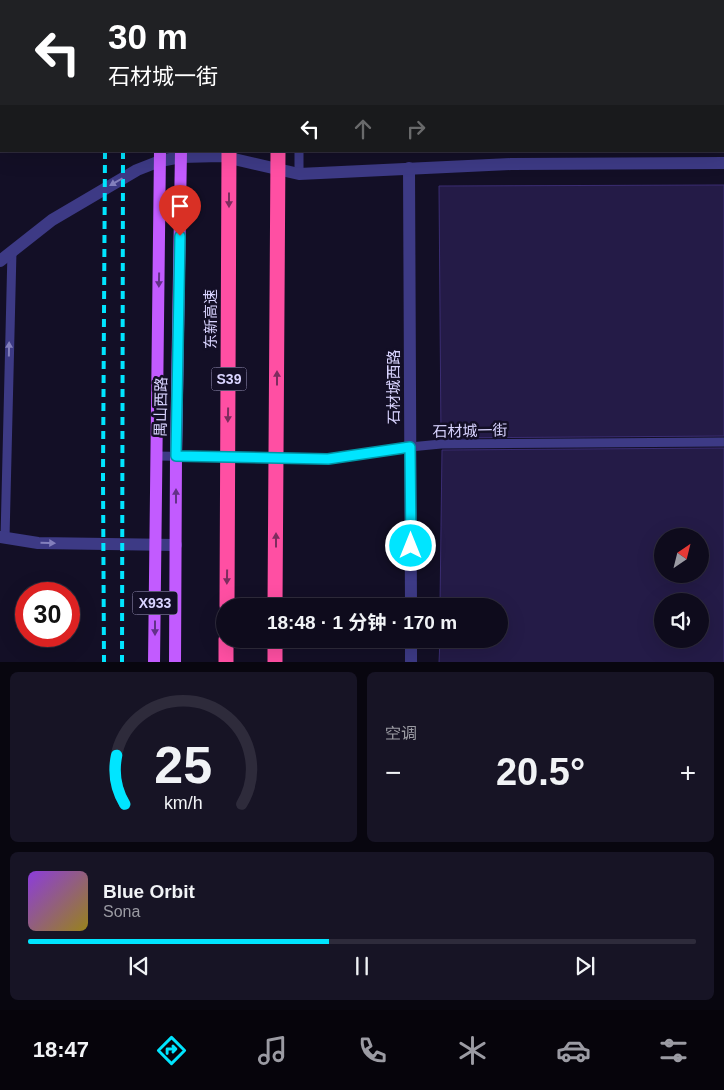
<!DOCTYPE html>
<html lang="zh">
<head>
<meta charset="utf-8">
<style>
  body { margin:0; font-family:Helvetica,"Noto Sans SC",sans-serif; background:#171425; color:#f1f3f6; height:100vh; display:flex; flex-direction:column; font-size:19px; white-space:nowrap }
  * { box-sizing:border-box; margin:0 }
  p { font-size:16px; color:#9b9ba3 }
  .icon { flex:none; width:28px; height:28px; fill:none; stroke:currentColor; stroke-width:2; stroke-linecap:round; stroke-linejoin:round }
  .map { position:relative; height:662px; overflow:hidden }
  .side { display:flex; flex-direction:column; gap:10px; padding:10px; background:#08060f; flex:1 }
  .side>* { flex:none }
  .hud { position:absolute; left:0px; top:0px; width:725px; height:152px; box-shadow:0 5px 20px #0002,0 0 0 1px #2e2b3b; background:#202124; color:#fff; overflow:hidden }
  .needle { width:32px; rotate:35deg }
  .buttons { position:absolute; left:654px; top:528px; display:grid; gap:10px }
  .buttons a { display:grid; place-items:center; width:55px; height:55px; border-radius:50%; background:#0e0b1c; box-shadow:0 5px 20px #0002,0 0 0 1px #2e2b3b; font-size:25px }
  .speed { position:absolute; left:15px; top:582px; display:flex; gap:10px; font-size:25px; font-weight:700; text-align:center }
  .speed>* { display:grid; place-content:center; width:65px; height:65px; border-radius:50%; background:#0e0b1c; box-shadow:0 5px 20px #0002,0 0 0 1px #2e2b3b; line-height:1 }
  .speed .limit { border:8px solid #d22; background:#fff; color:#111 }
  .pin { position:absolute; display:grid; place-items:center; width:42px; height:42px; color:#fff; margin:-51px -21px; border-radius:50% 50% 50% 0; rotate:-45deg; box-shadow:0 0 5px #0007 }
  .pin .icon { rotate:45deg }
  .me { position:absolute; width:55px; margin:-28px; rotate:0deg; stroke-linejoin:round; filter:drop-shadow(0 0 4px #0008) }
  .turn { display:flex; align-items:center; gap:18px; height:105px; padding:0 25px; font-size:22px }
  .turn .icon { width:65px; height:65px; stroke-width:2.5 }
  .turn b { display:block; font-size:35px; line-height:42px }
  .lanes { display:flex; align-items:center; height:48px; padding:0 25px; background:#0003; justify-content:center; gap:25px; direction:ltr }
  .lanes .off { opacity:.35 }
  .big { font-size:38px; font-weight:700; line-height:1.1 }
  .side .card { flex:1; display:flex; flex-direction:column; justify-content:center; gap:8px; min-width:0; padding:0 18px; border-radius:8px; background:#171425 }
  .side .dial { align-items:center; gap:0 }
  .dial svg { height:130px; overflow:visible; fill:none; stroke:#2e2b3b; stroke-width:7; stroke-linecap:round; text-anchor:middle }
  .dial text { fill:#f1f3f6; stroke:none }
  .song { display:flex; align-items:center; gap:15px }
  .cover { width:60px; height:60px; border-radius:8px; background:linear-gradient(135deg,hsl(270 70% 55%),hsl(50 70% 35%)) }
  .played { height:5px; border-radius:2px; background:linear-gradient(90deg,#00e5ff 45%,#2e2b3b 45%) }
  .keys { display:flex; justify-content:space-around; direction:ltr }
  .heat { display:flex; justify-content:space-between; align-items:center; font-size:28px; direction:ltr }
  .side .tiles { flex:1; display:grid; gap:10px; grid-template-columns:1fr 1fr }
  .card:last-child { grid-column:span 2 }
  .trip { position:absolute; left:216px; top:598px; width:292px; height:50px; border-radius:25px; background:#0e0b1c; box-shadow:0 5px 20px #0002,0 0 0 1px #2e2b3b; font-weight:700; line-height:50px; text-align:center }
  .tabs { display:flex; height:80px; justify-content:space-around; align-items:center; background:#06040b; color:#9b9ba3 }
  .tabs .icon { width:35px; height:35px }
  .tabs .current { color:#00e5ff }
  .tabs b { font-size:22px; color:#f1f3f6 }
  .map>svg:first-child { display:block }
  .building { fill:#241b47; stroke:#3b2d73; fill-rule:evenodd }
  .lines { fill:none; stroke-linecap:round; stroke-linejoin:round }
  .lane { stroke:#3d3a85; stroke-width:9 }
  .street { stroke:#3d3a85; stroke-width:12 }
  .primary { stroke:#c25bff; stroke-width:12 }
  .highway { stroke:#ff4fa3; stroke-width:15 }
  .rail { stroke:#00e5ff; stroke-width:4; stroke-dasharray:8 6; stroke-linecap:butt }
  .highway-bridge { stroke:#ff4fa3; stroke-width:15 }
  .oneway { fill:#837fbc }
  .oneway2 { fill:#7d2c5e }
  .oneway3 { fill:#623188 }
  .route-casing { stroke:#0095a6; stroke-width:12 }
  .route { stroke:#00e5ff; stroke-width:9 }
  .labels { text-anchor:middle; stroke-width:5; stroke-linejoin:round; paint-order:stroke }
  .shield { fill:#130f26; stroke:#9e99be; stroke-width:1 }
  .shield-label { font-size:14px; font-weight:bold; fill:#d9d4ff }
  .street-label { font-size:15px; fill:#d9d4ff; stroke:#130f26 }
</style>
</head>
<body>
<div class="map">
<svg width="724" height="663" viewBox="0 0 724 663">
  <rect width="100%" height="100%" fill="#130f26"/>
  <g class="building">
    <path d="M724 185V436L441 438 439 186Z"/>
    <path d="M724 448V663H439L440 639H500V606H440L442 450ZM662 536H700V574H662ZM662 601H700V639H662Z"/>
  </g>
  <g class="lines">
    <g class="lane">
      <path d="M300 1V0"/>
      <path d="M299 174V151"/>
      <path d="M157 456 328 459 410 447 441 444 724 442"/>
      <path d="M5 538 12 251"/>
    </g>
    <g class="street">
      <path d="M511 1V0"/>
      <path d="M409 168 411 606"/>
      <path d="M0 261 52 220 137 170 160 161 181 157 221 156 299 174 511 164 724 163"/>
      <path d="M0 537 38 543 176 545"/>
      <path d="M411 639V663"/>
    </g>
    <g class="primary">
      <path d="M162 1V0"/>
      <path d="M183 1V0"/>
      <path d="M154 663 160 151"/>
      <path d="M175 663 176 456 181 151"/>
    </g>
    <g class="highway">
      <path d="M230 1V0"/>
      <path d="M279 1V0"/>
      <path d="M226 663V639"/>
      <path d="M275 663V639"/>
    </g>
    <g class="rail">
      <path d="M106 1V0"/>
      <path d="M124 1V0"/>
      <path d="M104 663 103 476 105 151"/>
      <path d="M122 663 123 151"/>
    </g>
    <g class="highway-bridge">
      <path d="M227 606 229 151"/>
      <path d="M275 606 278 151"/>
    </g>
  </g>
  <defs><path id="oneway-solid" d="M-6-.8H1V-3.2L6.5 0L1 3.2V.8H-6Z" transform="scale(1.25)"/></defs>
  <g class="oneway">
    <use href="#oneway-solid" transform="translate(116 182) rotate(150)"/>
    <use href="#oneway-solid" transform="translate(9 349) rotate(-89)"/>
    <use href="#oneway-solid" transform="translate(48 543) rotate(1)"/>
  </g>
  <g class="oneway2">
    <use href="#oneway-solid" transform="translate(229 200) rotate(90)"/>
    <use href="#oneway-solid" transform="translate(277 378) rotate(-90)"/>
    <use href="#oneway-solid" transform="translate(228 415) rotate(91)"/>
    <use href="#oneway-solid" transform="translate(276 540) rotate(-90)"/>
    <use href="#oneway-solid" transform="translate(227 577) rotate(91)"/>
  </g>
  <g class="oneway3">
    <use href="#oneway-solid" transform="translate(159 280) rotate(91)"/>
    <use href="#oneway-solid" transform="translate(176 496) rotate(-90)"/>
    <use href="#oneway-solid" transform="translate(155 628) rotate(90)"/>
  </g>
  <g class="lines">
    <g class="route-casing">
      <path id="route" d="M180 236 176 456 328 459 410 447 411 546"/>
    </g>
    <use href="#route" class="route"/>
  </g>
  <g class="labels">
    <g class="shield">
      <rect x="211.5" y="367.5" width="35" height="23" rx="4"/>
      <rect x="132.5" y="591.5" width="45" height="23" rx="4"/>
    </g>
    <g class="shield-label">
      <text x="229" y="384">S39</text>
      <text x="155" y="608">X933</text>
    </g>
    <g class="street-label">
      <text transform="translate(211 319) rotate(-90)" y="5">东新高速</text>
      <text transform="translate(394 387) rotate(-90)" y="5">石材城西路</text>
      <text transform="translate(161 407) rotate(-89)" y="5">禺山西路</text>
      <text transform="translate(470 431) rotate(-1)" y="5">石材城一街</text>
    </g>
  </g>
</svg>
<div class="buttons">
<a><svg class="needle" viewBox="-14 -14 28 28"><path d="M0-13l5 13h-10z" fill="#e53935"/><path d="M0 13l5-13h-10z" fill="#9b9ba3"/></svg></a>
<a><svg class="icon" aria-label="sound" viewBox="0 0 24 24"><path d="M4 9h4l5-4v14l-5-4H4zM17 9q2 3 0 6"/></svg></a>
</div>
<div class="speed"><div class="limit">30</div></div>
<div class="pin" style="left:180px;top:236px;background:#d93025"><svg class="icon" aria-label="arrive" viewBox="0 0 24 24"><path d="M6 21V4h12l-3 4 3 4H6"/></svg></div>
<svg class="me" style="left:411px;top:546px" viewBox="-20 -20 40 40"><circle r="17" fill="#00e5ff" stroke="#fff" stroke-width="3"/><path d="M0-11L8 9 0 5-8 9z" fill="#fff"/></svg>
<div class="trip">18:48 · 1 分钟 · 170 m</div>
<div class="hud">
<div class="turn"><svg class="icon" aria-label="left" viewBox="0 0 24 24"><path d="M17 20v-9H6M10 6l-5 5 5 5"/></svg><div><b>30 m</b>石材城一街</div></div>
<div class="lanes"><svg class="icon" aria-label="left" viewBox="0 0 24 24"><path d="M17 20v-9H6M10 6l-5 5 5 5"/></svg><svg class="icon off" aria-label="ahead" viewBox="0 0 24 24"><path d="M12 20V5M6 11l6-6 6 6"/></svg><svg class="icon off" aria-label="right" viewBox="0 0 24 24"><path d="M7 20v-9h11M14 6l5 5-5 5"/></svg></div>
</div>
</div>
<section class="side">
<div class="tiles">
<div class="card dial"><svg viewBox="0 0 100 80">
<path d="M14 69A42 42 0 1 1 86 69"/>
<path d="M14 69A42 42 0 0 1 9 39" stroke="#00e5ff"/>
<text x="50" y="56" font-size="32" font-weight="700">25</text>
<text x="50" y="72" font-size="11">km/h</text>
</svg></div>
<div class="card"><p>空调</p>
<div class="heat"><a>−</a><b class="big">20.5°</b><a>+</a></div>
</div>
<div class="card">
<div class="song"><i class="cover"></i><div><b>Blue Orbit</b><p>Sona</p></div></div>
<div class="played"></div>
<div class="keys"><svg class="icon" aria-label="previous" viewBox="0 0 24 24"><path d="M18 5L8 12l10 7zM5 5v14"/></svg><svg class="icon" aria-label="pause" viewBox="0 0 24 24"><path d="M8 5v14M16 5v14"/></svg><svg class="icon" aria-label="next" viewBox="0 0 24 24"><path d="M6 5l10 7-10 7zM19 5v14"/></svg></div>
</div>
</div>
</section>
<nav class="tabs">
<b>18:47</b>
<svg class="icon current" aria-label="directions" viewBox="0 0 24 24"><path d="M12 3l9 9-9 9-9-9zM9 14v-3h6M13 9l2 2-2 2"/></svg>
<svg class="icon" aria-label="music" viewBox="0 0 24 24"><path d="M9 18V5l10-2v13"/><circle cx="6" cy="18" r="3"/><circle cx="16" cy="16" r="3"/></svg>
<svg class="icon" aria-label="phone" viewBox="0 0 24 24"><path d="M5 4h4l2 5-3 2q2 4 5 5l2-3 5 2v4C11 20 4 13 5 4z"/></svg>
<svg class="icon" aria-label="climate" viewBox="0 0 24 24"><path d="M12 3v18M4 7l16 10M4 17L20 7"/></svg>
<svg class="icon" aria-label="car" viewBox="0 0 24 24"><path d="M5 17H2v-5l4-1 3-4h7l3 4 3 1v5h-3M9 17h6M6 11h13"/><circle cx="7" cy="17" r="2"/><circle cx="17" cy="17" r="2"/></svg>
<svg class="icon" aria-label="filters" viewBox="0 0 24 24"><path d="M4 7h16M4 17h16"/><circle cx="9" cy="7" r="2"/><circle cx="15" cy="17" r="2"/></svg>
</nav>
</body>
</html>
